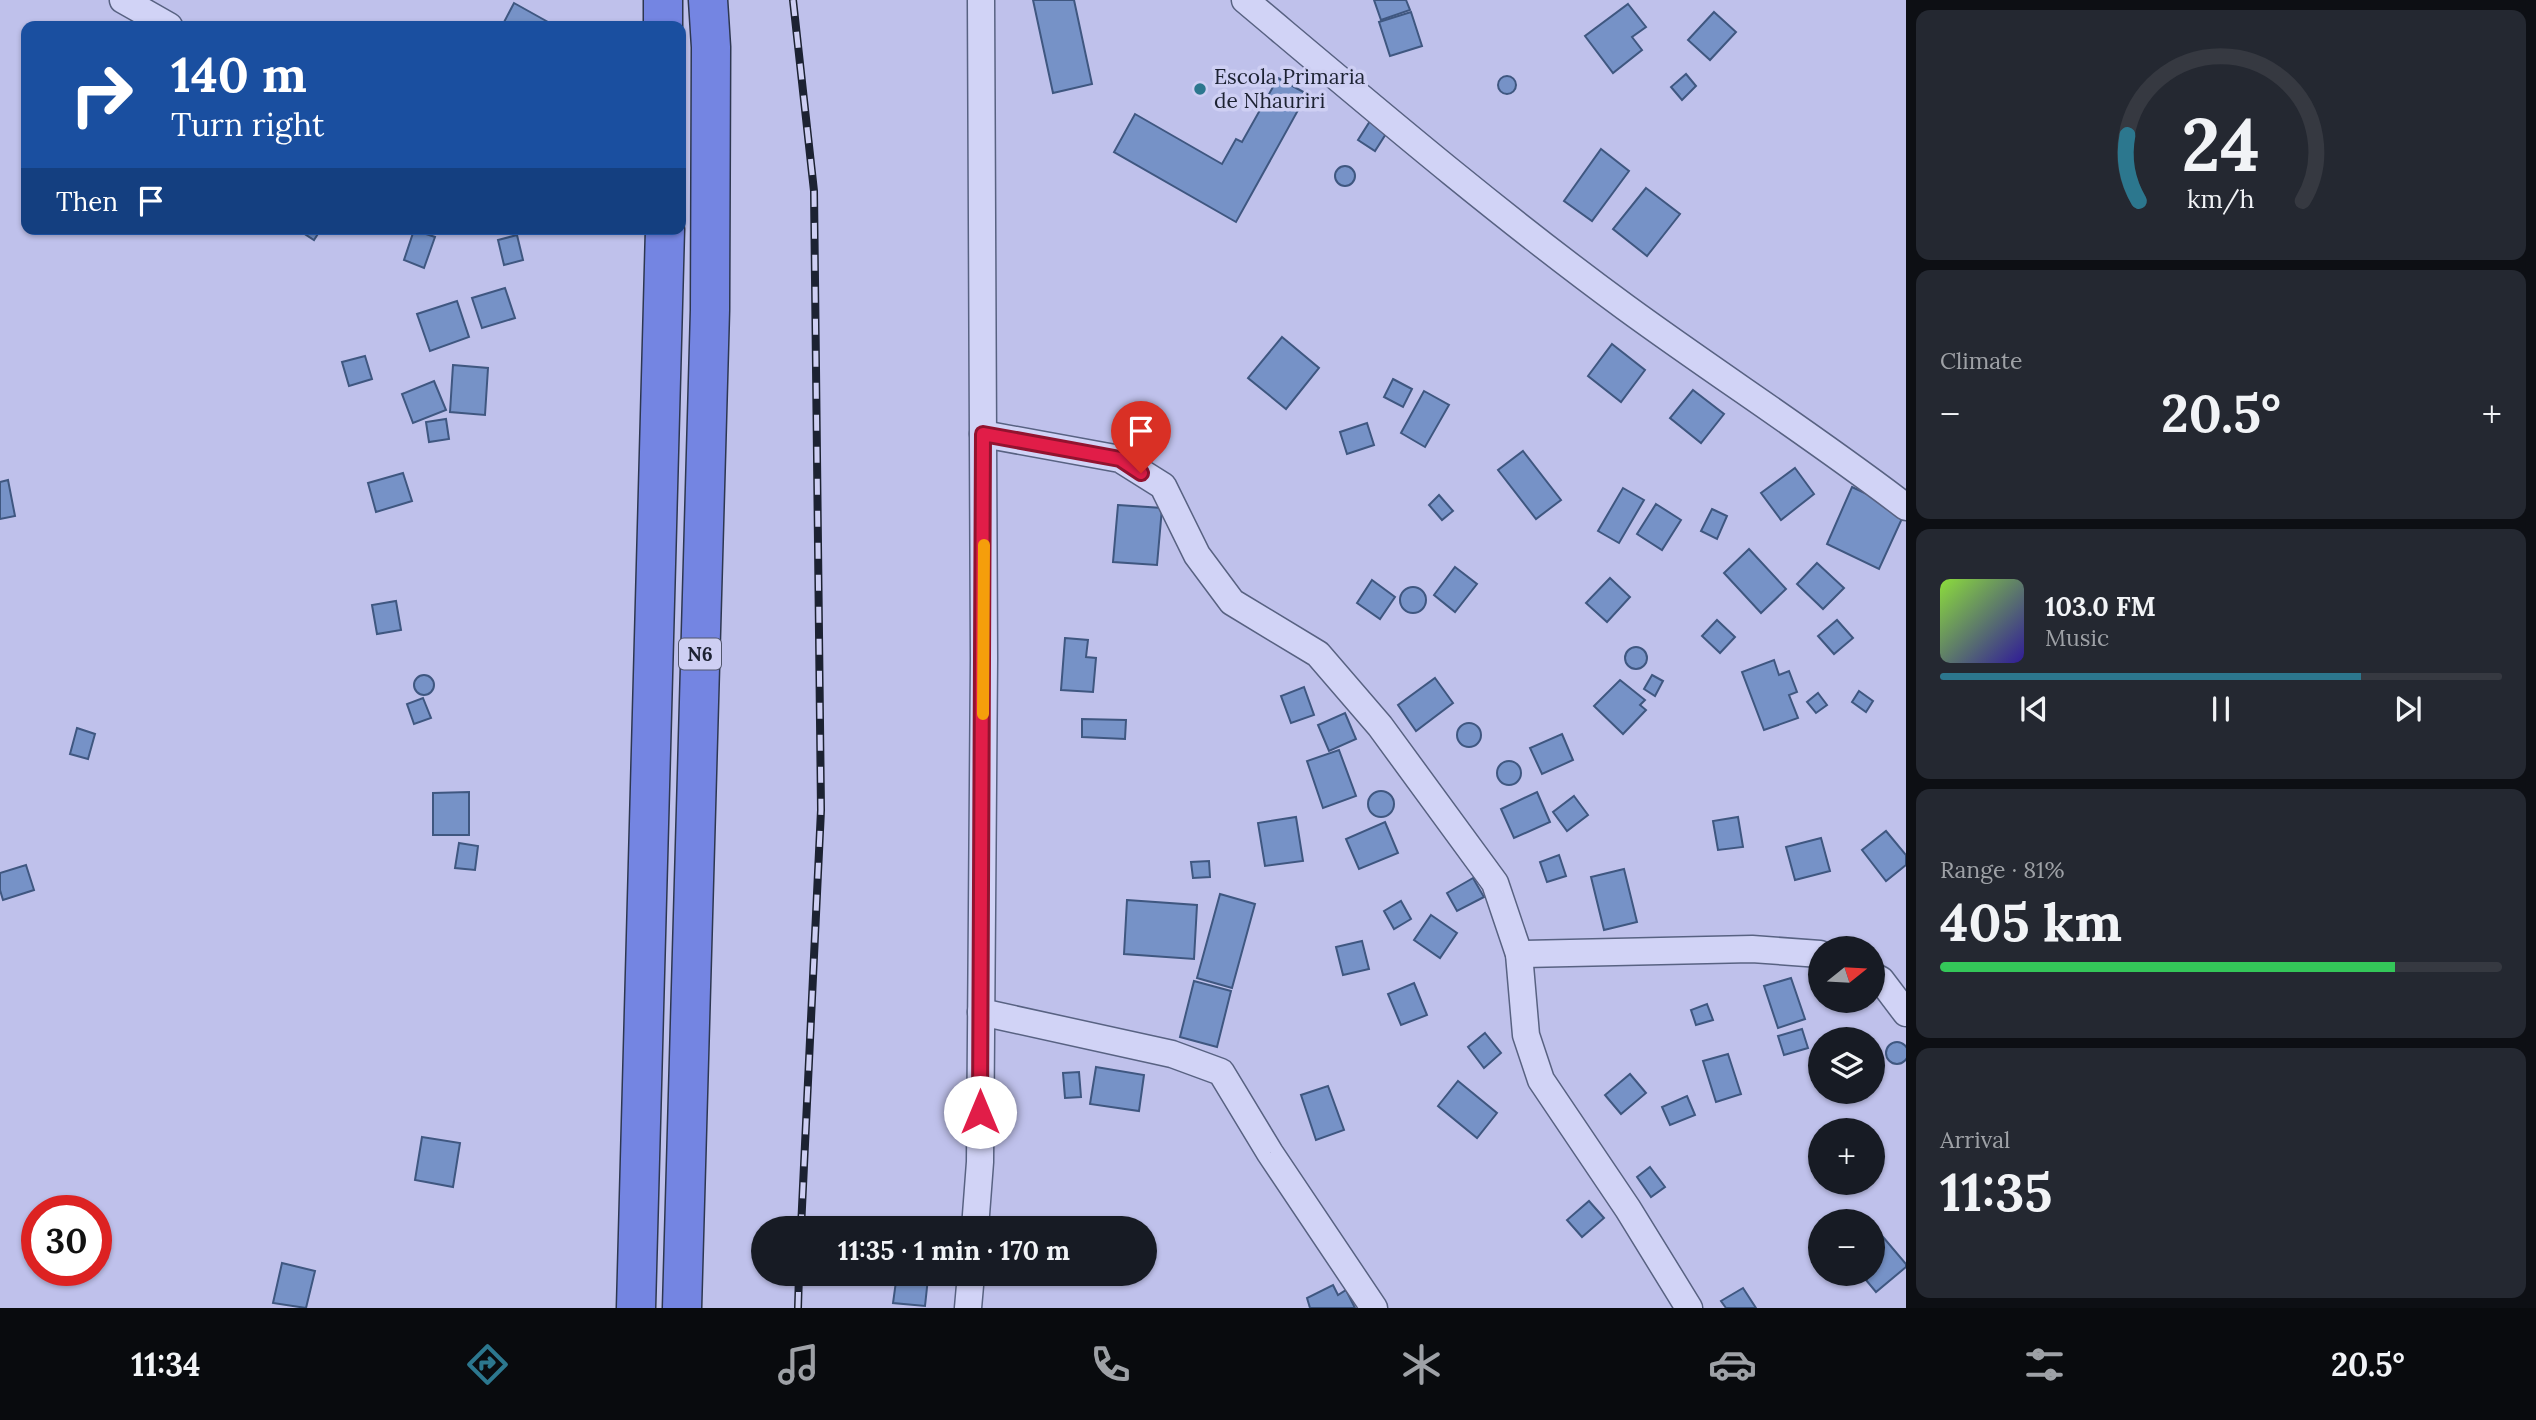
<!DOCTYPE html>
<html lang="en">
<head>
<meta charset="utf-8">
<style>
  body { margin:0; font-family:Lora,serif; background:#242831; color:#f1f3f6; height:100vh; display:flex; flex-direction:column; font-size:26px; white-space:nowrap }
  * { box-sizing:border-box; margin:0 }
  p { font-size:23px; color:#9ea1a6 }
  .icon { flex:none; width:38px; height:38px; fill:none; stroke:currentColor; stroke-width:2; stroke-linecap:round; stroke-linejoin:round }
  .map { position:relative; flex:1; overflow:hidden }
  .side { display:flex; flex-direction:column; gap:10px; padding:10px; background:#0d0f14; width:630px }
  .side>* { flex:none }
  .top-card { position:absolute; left:21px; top:21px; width:665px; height:214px; border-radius:14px; box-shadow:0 2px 5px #0004; background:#1a4fa0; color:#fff; overflow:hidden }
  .needle { width:46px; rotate:72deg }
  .controls { position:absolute; left:1808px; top:936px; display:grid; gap:14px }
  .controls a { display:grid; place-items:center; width:77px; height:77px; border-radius:50%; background:#171b24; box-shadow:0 2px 5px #0004; font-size:35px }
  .speed { position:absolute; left:21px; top:1195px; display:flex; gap:14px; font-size:35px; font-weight:700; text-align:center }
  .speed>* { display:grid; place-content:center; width:91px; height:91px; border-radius:50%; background:#171b24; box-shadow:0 2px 5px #0004; line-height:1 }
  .speed .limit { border:10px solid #d22; background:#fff; color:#111 }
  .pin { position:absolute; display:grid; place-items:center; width:60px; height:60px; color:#fff; margin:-72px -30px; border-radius:50% 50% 50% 0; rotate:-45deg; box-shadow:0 0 7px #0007 }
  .pin .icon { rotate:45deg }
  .me { position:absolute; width:77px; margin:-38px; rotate:0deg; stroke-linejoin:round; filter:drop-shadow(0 0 5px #0008) }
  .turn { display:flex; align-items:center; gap:24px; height:147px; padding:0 35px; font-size:32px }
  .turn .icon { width:91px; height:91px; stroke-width:2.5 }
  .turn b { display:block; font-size:49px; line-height:60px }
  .then { display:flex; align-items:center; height:66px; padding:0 35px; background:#0003; gap:14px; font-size:26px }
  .big { font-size:52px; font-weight:700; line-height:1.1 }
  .side .widget { flex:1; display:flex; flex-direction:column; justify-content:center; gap:10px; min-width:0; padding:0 24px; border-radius:14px; background:#242831 }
  .side .dial { align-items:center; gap:0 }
  .dial svg { height:182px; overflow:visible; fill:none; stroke:#363941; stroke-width:7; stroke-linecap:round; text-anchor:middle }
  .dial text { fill:#f1f3f6; stroke:none }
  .song { display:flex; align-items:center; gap:21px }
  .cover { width:84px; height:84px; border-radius:10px; background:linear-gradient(135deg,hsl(90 70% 55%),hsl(250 70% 35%)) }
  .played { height:7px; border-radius:4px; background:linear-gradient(90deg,#2c778e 75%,#363941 75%) }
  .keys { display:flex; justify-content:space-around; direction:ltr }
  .heat { display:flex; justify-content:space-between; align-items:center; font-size:38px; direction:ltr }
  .charge { height:10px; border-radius:5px; background:linear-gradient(90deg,#34c759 81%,#363941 0) }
  .trip { position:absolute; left:751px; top:1216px; width:406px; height:70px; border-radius:35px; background:#171b24; box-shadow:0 2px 5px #0004; font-weight:700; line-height:70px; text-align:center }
  .tabs { display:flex; height:112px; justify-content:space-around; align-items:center; background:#090b0e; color:#9ea1a6 }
  .tabs .icon { width:49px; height:49px }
  .tabs .selected { color:#2c778e }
  .tabs b { font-size:32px; color:#f1f3f6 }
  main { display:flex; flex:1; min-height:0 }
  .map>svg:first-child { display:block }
  .building { fill:#7692c7; stroke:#3f5780; stroke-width:2 }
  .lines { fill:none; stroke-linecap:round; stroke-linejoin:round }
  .minor-casing { stroke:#586282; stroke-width:29 }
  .trunk-casing { stroke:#2d3750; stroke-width:41 }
  .minor { stroke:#d1d3f6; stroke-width:26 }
  .trunk { stroke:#7485e2; stroke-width:38 }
  .rail-casing { stroke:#1c2232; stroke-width:8 }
  .rail { stroke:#cecff3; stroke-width:5; stroke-dasharray:16; stroke-linecap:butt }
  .route-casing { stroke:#92132f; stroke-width:18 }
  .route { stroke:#e11d48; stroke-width:12 }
  .slow { stroke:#f59e0b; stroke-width:12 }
  .poi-dot { fill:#2c778e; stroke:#cecff3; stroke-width:2.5 }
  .labels { text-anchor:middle; stroke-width:7; stroke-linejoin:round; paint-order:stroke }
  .shield { fill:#cecff3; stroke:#51566c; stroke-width:2 }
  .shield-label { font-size:19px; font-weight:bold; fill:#1c2232 }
  .poi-label { font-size:21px; fill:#1c2232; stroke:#cecff3; text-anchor:start }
</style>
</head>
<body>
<main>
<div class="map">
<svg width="1906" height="1308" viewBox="0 0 1906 1308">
  <rect width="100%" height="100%" fill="#bfc1eb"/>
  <g class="building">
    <path d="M1033 0H1074L1092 84 1053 93Z"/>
    <path d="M1374 0H1406L1410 10 1381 20Z"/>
    <path d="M514 3 548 22 545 26H502Z"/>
    <path d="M1628 4 1646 27 1632 37 1642 50 1613 73 1585 36Z"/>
    <path d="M1411 12 1422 46 1390 56 1379 22Z"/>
    <path d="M1714 12 1736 32 1710 60 1688 40Z"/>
    <path d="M1686 74 1696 86 1682 100 1671 87Z"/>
    <circle cx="1507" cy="85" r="9"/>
    <path d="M1278 78 1307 94 1236 222 1114 152 1135 114 1222 164 1236 139 1242 142Z"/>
    <path d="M1372 118 1389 129 1375 151 1358 140Z"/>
    <path d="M1601 149 1629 171 1592 221 1564 201Z"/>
    <circle cx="1345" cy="176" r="10"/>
    <path d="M1646 188 1680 214 1647 256 1613 229Z"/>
    <path d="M297 229H321L314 240Z"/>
    <path d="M414 230 435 237 424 268 404 260Z"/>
    <path d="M517 235 523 260 504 265 498 240Z"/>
    <path d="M505 288 515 318 482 328 472 298Z"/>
    <path d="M457 301 469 337 430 351 417 314Z"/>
    <path d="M1282 337 1319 368 1286 409 1248 378Z"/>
    <path d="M1612 344 1645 370 1621 402 1588 376Z"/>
    <path d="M365 356 372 379 349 386 342 362Z"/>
    <path d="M453 365 488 368 485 415 450 412Z"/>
    <path d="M1393 379 1412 389 1403 407 1384 397Z"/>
    <path d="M434 381 446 410 413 423 402 394Z"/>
    <path d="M1693 390 1724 414 1701 443 1670 418Z"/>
    <path d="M1424 391 1449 405 1425 447 1401 433Z"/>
    <path d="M446 419 449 439 429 442 426 422Z"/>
    <path d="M1367 423 1374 445 1347 454 1340 432Z"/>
    <path d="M1523 451 1561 500 1536 519 1498 470Z"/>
    <path d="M1795 468 1814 494 1781 520 1761 493Z"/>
    <path d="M403 473 412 501 376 512 368 483Z"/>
    <path d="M8 480 15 516 0 519V482Z"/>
    <path d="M1852 487 1905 512 1879 569 1827 544Z"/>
    <path d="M1623 488 1644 500 1619 543 1598 531Z"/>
    <path d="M1439 495 1453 511 1442 520 1429 505Z"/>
    <path d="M1656 504 1681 520 1662 550 1637 534Z"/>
    <path d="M1118 505 1162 508 1157 565 1113 562Z"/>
    <path d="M1712 509 1727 516 1717 539 1701 531Z"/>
    <path d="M1749 549 1786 589 1761 613 1724 573Z"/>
    <path d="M1817 563 1844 588 1823 609 1797 584Z"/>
    <path d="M1455 567 1477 584 1455 612 1434 595Z"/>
    <path d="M1610 578 1630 597 1607 622 1586 603Z"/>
    <path d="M1372 580 1395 597 1380 619 1357 603Z"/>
    <circle cx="1413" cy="600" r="13"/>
    <path d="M396 601 401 630 377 634 372 605Z"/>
    <path d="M1717 620 1735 637 1720 653 1702 636Z"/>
    <path d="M1837 620 1853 638 1834 654 1818 636Z"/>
    <path d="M1065 638 1088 640 1086 657 1096 658 1093 692 1061 690Z"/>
    <circle cx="1636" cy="658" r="11"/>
    <path d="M1774 660 1779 675 1789 671 1797 692 1789 695 1798 718 1764 730 1742 672Z"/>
    <circle cx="424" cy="685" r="10"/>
    <path d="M1652 675 1663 681 1655 696 1644 689Z"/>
    <path d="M1435 678 1453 703 1416 731 1398 705Z"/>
    <path d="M1620 680 1645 700 1640 705 1646 710 1623 734 1594 706Z"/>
    <path d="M1304 687 1314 715 1291 723 1281 696Z"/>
    <path d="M1859 691 1873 701 1866 712 1852 702Z"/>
    <path d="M1818 693 1827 705 1816 713 1807 702Z"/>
    <path d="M423 698 431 718 414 724 407 704Z"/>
    <path d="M1345 713 1356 739 1329 751 1318 725Z"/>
    <path d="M1082 719 1126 720 1125 739 1082 737Z"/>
    <circle cx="1469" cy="735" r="12"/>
    <path d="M77 728 95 734 88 759 70 754Z"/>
    <path d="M1562 734 1573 760 1542 774 1530 748Z"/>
    <path d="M1339 750 1356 796 1323 808 1307 761Z"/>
    <circle cx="1509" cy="773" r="12"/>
    <circle cx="1381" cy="804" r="13"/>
    <path d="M469 792V835H433V793Z"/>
    <path d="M1537 792 1550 822 1514 838 1501 809Z"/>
    <path d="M1574 796 1588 815 1567 831 1553 812Z"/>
    <path d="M1296 817 1303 861 1265 866 1258 823Z"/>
    <path d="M1738 817 1743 847 1718 850 1713 821Z"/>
    <path d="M1385 822 1398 853 1359 869 1346 839Z"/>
    <path d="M1886 831 1906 855V865L1886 881 1862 850Z"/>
    <path d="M1821 838 1830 871 1795 880 1786 847Z"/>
    <path d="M459 843 478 846 475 870 455 868Z"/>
    <path d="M1559 855 1566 876 1547 882 1540 862Z"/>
    <path d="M1209 861 1210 877 1193 878 1191 862Z"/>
    <path d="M26 865 34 890 3 900 0 890V873Z"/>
    <path d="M1624 869 1637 922 1604 930 1591 877Z"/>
    <path d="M1473 878 1484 897 1457 911 1447 893Z"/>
    <path d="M1220 894 1255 904 1232 988 1197 978Z"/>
    <path d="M1127 900 1197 905 1194 959 1124 954Z"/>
    <path d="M1401 901 1411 919 1394 929 1384 911Z"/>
    <path d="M1431 915 1457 933 1440 958 1414 940Z"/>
    <path d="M1362 941 1369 969 1343 975 1336 947Z"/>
    <path d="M1791 978 1805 1019 1778 1028 1764 986Z"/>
    <path d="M1194 981 1231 991 1217 1047 1180 1037Z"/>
    <path d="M1414 983 1427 1015 1401 1025 1388 994Z"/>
    <path d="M1707 1004 1713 1020 1696 1025 1691 1010Z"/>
    <path d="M1802 1029 1808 1048 1784 1055 1778 1036Z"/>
    <path d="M1485 1033 1501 1053 1484 1068 1468 1047Z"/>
    <circle cx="1897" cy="1053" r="11"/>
    <path d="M1728 1054 1741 1094 1716 1102 1703 1061Z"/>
    <path d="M1096 1067 1144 1075 1139 1111 1090 1104Z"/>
    <path d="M1079 1072 1081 1097 1065 1098 1063 1073Z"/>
    <path d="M1630 1074 1646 1093 1621 1114 1605 1095Z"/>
    <path d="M1458 1081 1497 1113 1477 1138 1438 1106Z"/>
    <path d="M1328 1086 1344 1130 1316 1140 1301 1095Z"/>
    <path d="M1687 1096 1695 1115 1670 1125 1662 1107Z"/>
    <path d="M422 1137 460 1143 453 1187 415 1180Z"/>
    <path d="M1650 1167 1665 1187 1651 1197 1637 1177Z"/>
    <path d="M1589 1201 1604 1218 1582 1237 1567 1220Z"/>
    <path d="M1872 1224 1906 1264V1267L1876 1292 1861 1274H1872Z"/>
    <path d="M282 1263 315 1271 306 1308 273 1303Z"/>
    <path d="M897 1274 928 1278 925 1306 893 1303Z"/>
    <path d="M1333 1285 1338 1295 1346 1290 1355 1308H1310L1307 1298Z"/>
    <path d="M1743 1288 1756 1308H1726L1721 1301Z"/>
  </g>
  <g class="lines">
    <g class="minor-casing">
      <g id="minor">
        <path d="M123 0 169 26"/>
        <path d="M1245 0C1370 105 1494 211 1625 307 1718 375 1815 437 1906 507"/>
        <path d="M983 434 1120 459 1163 486 1197 555 1232 602 1318 654 1380 726 1495 883 1519 954 1526 1035 1541 1080 1628 1209 1689 1308"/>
        <path d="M1519 954 1752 949 1820 954"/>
        <path d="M1872 975 1881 980 1906 1013"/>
        <path d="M981 1012 1172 1054 1221 1072 1270 1153 1374 1308"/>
        <path d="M975 1228 980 1162 984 658 981 0"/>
        <path d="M968 1308 971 1274"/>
      </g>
    </g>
    <g class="trunk-casing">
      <g id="trunk">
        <path d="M663 0V26"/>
        <path d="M636 1308 665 229"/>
        <path d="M682 1308 710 310 711 47 708 0"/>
      </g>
    </g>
    <use href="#minor" class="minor"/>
    <use href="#trunk" class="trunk"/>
    <g class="rail-casing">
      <g id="rail">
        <path d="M793 0 814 191 821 810 801 1228"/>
        <path d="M798 1308 799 1274"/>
      </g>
    </g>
    <use href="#rail" class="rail"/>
  </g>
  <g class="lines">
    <g class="route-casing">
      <path id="route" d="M980 1112 983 434 1120 459 1141 473"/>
    </g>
    <use href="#route" class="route"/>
    <path class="slow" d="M983 714 984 545"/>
  </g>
  <circle class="poi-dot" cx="1200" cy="89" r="7"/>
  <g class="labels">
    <rect class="shield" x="679" y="638.5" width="42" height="31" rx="5"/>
    <g class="shield-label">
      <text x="700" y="661">N6</text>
    </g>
    <g class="poi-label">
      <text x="1214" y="84">Escola Primaria<tspan x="1214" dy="24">de Nhauriri</tspan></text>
    </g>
  </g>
</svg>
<div class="controls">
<a><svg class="needle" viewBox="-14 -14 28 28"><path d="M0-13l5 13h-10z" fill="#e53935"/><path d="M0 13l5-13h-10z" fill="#9ea1a6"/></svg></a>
<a><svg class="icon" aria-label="layers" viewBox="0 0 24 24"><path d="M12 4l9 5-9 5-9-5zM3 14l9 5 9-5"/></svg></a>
<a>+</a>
<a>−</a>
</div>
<div class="speed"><div class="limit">30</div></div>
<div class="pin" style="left:1141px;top:473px;background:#d93025"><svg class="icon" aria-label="arrive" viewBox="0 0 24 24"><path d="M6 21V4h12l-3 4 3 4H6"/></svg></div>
<svg class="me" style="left:980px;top:1112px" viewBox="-20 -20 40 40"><circle r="19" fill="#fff"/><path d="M0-13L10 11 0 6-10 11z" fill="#e11d48"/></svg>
<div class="trip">11:35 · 1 min · 170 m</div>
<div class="top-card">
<div class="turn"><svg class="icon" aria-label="right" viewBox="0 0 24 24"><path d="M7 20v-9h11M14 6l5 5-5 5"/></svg><div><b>140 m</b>Turn right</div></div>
<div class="then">Then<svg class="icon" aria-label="arrive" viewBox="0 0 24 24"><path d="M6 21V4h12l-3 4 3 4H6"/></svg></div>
</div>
</div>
<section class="side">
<div class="widget dial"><svg viewBox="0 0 100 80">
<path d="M14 69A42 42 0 1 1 86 69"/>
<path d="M14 69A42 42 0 0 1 9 40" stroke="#2c778e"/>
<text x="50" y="56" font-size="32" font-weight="700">24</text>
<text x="50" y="72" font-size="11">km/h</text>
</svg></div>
<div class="widget"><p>Climate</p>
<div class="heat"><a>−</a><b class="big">20.5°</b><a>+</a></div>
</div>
<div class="widget">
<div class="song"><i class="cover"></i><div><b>103.0 FM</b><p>Music</p></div></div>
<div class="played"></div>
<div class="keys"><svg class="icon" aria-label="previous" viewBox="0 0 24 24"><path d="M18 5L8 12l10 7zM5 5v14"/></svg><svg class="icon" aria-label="pause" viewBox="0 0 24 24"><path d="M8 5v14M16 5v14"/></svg><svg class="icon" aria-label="next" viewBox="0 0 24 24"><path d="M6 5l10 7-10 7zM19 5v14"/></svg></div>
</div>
<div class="widget"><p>Range · 81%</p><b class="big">405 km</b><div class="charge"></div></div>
<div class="widget"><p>Arrival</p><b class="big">11:35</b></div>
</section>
</main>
<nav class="tabs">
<b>11:34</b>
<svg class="icon selected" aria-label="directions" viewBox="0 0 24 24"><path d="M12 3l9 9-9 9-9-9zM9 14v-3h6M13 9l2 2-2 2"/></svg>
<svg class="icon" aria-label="music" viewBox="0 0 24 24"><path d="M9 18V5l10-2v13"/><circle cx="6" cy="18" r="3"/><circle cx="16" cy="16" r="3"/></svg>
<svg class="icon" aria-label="phone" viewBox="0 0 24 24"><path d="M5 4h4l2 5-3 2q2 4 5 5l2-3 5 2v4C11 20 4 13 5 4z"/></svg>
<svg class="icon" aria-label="climate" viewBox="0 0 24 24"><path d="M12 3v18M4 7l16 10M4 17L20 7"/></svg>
<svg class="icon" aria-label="car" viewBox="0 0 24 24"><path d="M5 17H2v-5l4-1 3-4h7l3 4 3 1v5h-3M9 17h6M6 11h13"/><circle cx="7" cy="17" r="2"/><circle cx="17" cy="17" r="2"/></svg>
<svg class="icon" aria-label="filters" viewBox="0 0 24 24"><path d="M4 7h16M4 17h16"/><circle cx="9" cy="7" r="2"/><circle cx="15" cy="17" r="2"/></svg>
<b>20.5°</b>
</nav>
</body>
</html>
